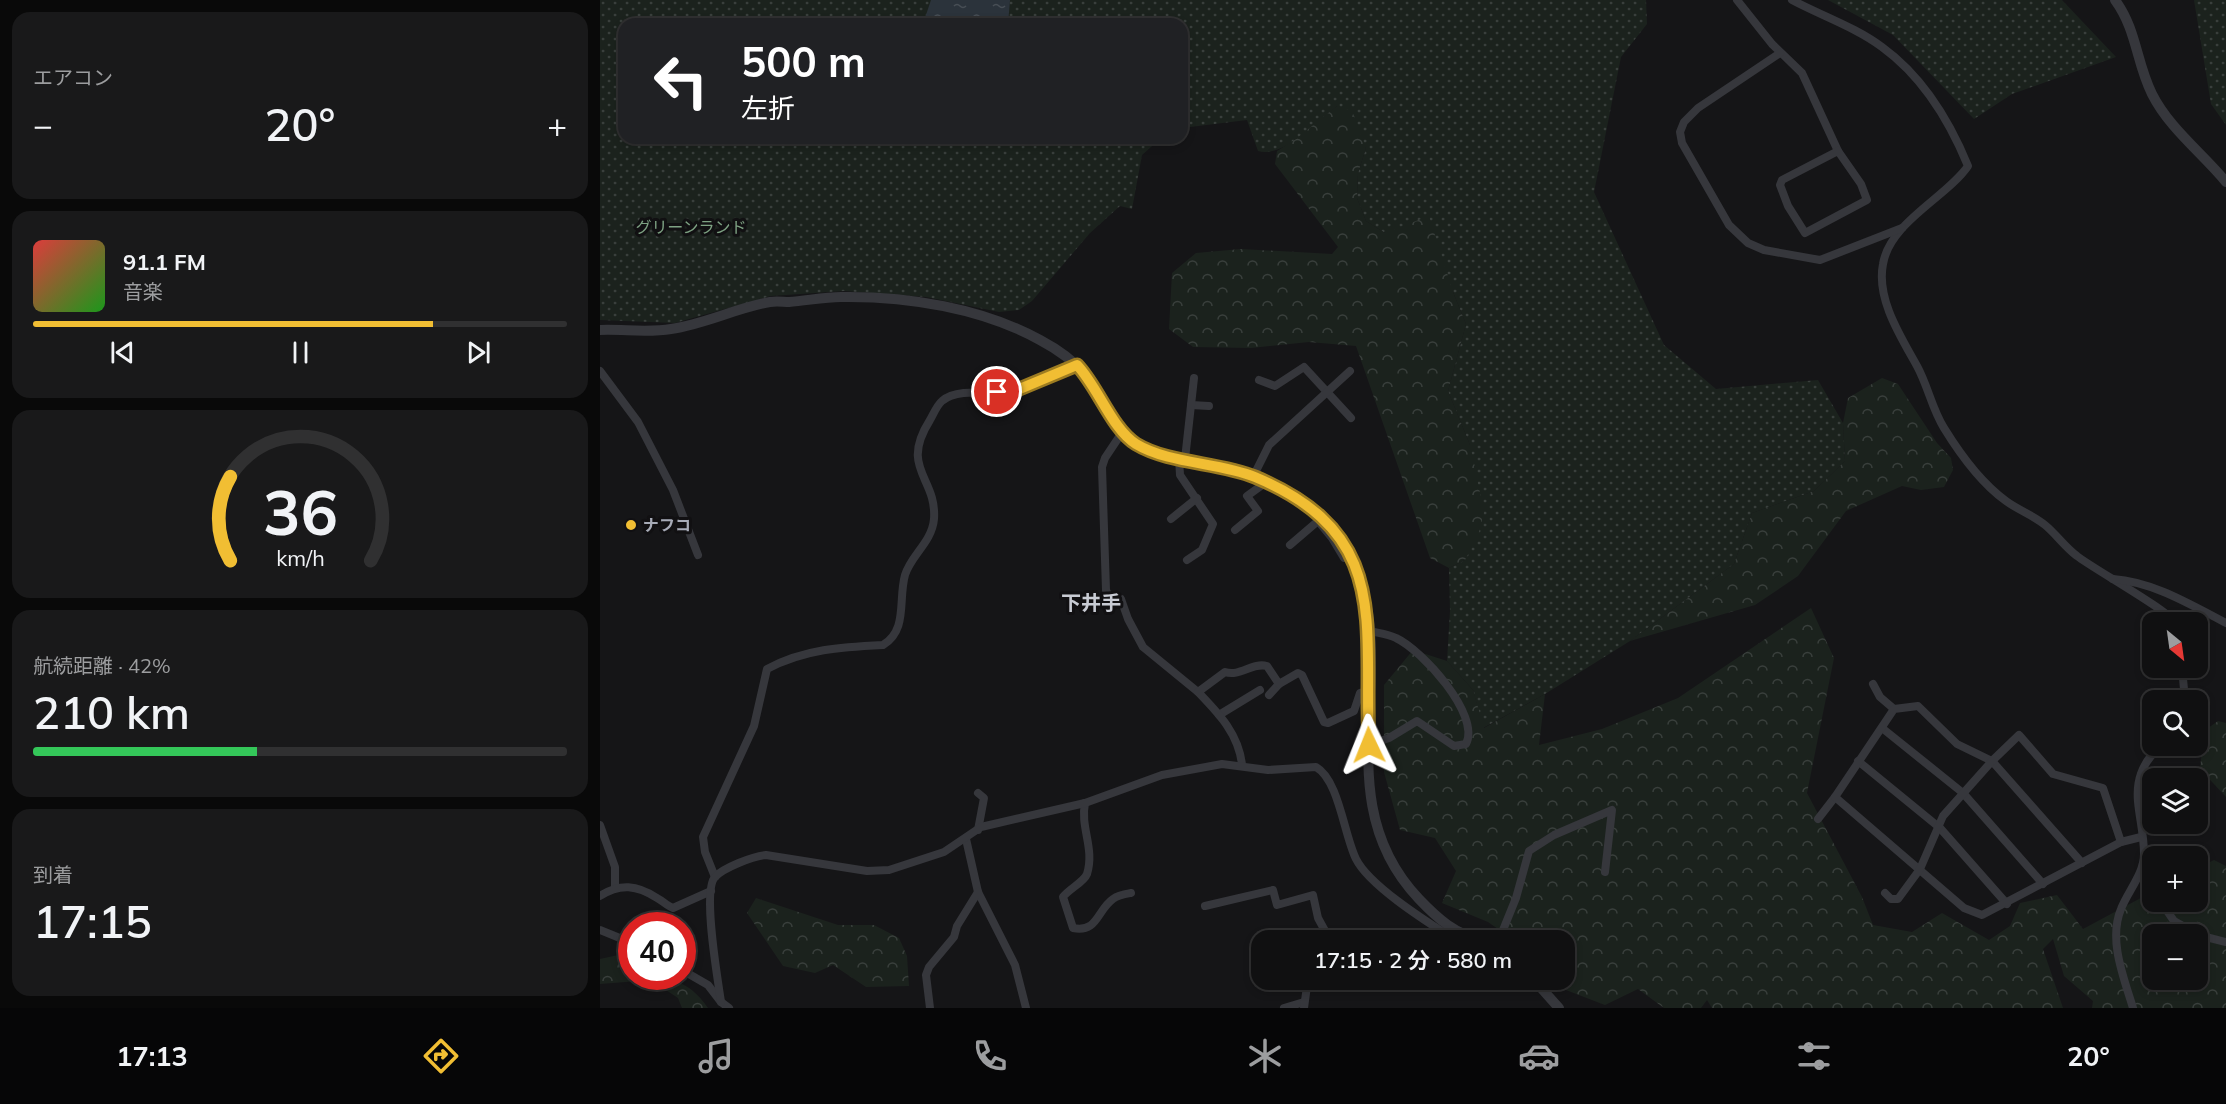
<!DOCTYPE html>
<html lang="ja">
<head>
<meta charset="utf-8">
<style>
  body { margin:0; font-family:Mulish,"Noto Sans JP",sans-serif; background:#19191a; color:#f1f3f6; height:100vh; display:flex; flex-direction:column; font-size:22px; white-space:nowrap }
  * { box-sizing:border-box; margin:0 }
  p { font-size:20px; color:#9c9d9f }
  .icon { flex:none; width:33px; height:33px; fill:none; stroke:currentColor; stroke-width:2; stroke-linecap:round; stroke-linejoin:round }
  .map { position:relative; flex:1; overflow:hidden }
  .sheet { display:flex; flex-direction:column; gap:12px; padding:12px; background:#090909; width:600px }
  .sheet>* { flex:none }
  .hud { position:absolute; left:18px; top:18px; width:570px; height:126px; border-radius:18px; box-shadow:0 3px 9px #0003,0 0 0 2px #303031; background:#202124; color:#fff; overflow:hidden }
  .needle { width:39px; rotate:151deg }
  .buttons { position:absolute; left:1542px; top:612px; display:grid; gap:12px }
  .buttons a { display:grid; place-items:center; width:66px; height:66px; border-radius:12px; background:#101011; box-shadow:0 3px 9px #0003,0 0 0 2px #303031; font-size:30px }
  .speed { position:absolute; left:18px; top:912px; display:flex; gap:12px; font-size:30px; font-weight:700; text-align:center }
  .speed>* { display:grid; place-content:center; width:78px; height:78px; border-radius:50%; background:#101011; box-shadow:0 3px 9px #0003,0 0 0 2px #303031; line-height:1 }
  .speed .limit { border:9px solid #d22; background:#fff; color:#111 }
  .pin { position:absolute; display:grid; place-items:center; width:51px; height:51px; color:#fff; margin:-26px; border:3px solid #fff; border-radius:50%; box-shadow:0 2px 6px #0007 }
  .me { position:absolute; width:66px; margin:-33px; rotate:358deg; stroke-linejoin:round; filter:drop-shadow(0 0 4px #0008) }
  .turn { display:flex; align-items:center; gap:21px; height:126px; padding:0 24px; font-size:27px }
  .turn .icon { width:78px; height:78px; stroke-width:2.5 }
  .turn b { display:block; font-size:42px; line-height:51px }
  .big { font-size:45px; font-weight:600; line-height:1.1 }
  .sheet .tile { flex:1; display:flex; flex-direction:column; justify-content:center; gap:9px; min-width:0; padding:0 21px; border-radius:18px; background:#19191a }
  .sheet .dial { align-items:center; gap:0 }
  .dial svg { height:156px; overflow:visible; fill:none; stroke:#303031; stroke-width:7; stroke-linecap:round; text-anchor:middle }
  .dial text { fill:#f1f3f6; stroke:none }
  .song { display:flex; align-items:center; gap:18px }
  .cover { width:72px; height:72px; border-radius:9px; background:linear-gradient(135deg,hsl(0 70% 55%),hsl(120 70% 35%)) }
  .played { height:6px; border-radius:3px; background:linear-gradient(90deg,#f1be33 75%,#303031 75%) }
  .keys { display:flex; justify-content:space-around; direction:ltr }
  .heat { display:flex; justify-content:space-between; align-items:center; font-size:33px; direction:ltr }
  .charge { height:9px; border-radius:4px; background:linear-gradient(90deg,#34c759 42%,#303031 0) }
  .trip { position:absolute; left:651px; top:930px; width:324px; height:60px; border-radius:18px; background:#101011; box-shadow:0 3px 9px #0003,0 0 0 2px #303031; font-weight:600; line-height:60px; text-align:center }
  .tab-bar { display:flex; height:96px; justify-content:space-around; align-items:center; background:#060607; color:#9c9d9f }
  .tab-bar .icon { width:42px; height:42px }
  .tab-bar .on { color:#f1be33 }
  .tab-bar b { font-size:27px; color:#f1f3f6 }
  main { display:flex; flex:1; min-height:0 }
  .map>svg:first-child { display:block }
  .green { fill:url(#green-dots) }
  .forest { fill:url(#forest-crowns); fill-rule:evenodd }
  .water { fill:url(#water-ripples) }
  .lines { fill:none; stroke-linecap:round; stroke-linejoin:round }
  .minor { stroke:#36373c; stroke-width:8 }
  .tertiary { stroke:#36373c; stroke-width:10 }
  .route-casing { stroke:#9d7c21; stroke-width:15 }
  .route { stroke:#f1be33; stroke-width:10 }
  .poi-dot { fill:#f1be33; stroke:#111012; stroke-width:2 }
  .labels { text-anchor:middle; stroke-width:6; stroke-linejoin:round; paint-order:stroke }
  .park-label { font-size:16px; fill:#7ea283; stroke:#111012 }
  .poi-label { font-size:16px; font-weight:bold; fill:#a7abb7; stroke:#111012; text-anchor:start }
  .quarter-label { font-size:20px; font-weight:bold; fill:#c8cbd3; stroke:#111012 }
</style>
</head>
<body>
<main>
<section class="sheet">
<div class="tile"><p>エアコン</p>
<div class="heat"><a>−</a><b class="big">20°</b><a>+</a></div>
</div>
<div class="tile">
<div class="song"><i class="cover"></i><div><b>91.1 FM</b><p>音楽</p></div></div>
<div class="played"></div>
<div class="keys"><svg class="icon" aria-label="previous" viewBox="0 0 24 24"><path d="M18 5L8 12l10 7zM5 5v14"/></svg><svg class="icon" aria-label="pause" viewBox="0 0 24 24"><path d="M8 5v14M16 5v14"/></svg><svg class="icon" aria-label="next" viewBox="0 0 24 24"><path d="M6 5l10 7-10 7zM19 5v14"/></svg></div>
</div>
<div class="tile dial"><svg viewBox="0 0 100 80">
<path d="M14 69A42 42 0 1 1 86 69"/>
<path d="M14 69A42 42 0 0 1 14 26" stroke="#f1be33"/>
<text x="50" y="56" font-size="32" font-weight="700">36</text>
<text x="50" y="72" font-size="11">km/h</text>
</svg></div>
<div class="tile"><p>航続距離 · 42%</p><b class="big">210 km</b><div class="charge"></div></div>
<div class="tile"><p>到着</p><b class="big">17:15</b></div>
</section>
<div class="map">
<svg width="1626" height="1008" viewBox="0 0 1626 1008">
  <defs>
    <pattern id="green-dots" width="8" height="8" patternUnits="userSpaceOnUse" patternTransform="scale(1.5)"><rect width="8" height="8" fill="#1b221d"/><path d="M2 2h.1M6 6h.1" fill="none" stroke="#393f3c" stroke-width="1.8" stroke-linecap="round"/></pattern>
    <pattern id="forest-crowns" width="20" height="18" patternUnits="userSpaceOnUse" patternTransform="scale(1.5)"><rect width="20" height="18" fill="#1b221d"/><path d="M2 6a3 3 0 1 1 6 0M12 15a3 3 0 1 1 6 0" fill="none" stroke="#393f3c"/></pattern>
    <pattern id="water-ripples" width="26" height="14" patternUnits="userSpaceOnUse" patternTransform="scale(1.5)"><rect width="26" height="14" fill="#2b333b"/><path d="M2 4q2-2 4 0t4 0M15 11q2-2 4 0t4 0" fill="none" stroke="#474e55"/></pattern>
  </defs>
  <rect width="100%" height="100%" fill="#151517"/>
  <g class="green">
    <path d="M0 0H1046L1047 24 1021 57 994 192 1064 345 1116 389 1218 380 1243 423 1245 461 1214 491 1152 513 1134 564 1030 641 945 694 883 728 873 690 847 661 850 611 849 568 865 560 870 445 848 391 866 324 853 292 785 233 766 221 757 198 758 173 766 148 737 106C720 120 682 159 658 151L647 120 582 128V24H24V138H561L542 155 532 209 520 206 490 233 432 301 419 310 399 312 326 297 244 291 171 296 75 323 0 320Z"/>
    <path d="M1228 0H1462L1516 57 1412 94 1374 119 1293 35Z"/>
    <path d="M1594 0H1626V125L1611 104Z"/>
  </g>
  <g class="forest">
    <path d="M737 106 752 111 766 148 758 173 757 198 766 221 785 233 829 216 853 292 866 324 848 391 870 445 884 512 878 536 865 560 849 568 830 558 756 346 709 342 651 348 593 347 569 329 572 273 596 253 641 249 732 254 738 247 675 164 677 151 696 139Z"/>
    <path d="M1282 378 1298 384 1337 443 1351 458 1353 470 1344 487 1321 490 1302 486 1246 511 1198 576 1155 605 1030 641 1134 564 1152 513 1214 491 1245 461 1243 423 1248 398Z"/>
    <path d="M1211 608 1234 658 1207 793 1262 897 1273 925 1312 932 1342 913 1389 940 1410 926 1420 903 1457 895 1483 929 1552 892V902H1598V868L1614 860 1626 866V1008H1492L1493 1001 1464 976 1453 939 1443 949 1463 1008H1112L1107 1000 1101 1008H1064L1038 989 1005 1005 958 987 953 980H964V940H914L888 922 842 903 856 871 835 838 800 830 784 772V685L813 650 847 661 873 690 884 728 945 694 939 745 1002 729 1078 698ZM1552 934H1598V980H1552Z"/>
    <path d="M1618 721 1626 723V797L1600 769 1604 731Z"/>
    <path d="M156 898 238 925H274L299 938 307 956 309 986 266 987 233 965 215 973 183 966 147 913Z"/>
    <path d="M23 954 31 959 32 976C64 976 88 978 108 1008H82L78 998 51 980 0 984V959Z"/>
  </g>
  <path class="water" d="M331 0H410L408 24H323Z"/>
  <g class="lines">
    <g class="minor">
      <path d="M1137 0 1172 44 1202 73 1238 151"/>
      <path d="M1192 0C1222 16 1255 27 1282 47 1322 76 1350 122 1368 166 1347 197 1290 222 1283 264 1276 299 1301 337 1317 366 1328 386 1332 409 1344 428 1360 454 1381 483 1406 501 1418 510 1433 515 1445 525 1456 534 1465 547 1477 556 1492 568 1571 612 1574 622"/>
      <path d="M1180 53 1098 108 1084 122 1080 132 1082 143 1129 225 1148 243 1164 250 1220 260 1302 228"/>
      <path d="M1238 151 1261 184 1267 200 1205 233 1188 206 1180 185 1182 180Z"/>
      <path d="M0 371 38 422 73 490 98 555"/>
      <path d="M659 380 675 386 704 367 751 418"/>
      <path d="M591 405 609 406"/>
      <path d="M523 431 505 458 502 467 506 590 511 603 521 599 528 619 543 647 598 692"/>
      <path d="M579 458 580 475 613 524 602 550 587 560"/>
      <path d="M585 459 594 378"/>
      <path d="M653 477 669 445 750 371"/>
      <path d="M571 519 597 498"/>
      <path d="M635 530 658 511 647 496 665 483"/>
      <path d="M690 545 718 521 732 538 744 558 750 556"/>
      <path d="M1513 579C1554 582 1591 605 1626 623"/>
      <path d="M1582 668 1585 700"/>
      <path d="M1273 684 1280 697 1294 709"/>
      <path d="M669 695 679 684"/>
      <path d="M619 715 660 690"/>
      <path d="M1282 728 1363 793 1443 884"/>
      <path d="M769 745 789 738 817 721 854 746 866 744C881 715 822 650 796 638 788 634 778 633 770 631"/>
      <path d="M1258 761 1340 828 1407 904"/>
      <path d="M642 764C638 733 619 714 598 692L625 672C640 677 652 662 667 666L679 684 698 673 702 675 724 722 728 723 754 711 760 693 769 691"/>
      <path d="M485 803C480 828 495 848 487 874 484 882 469 889 463 897L473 928C498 933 497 910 513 899 518 895 525 894 531 893"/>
      <path d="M1218 819 1235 797"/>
      <path d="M0 825 15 867V887"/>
      <path d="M378 830 384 798 378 793"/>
      <path d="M366 839 378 892 415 965 426 1008"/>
      <path d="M1482 863 1392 761 1357 744 1318 706 1294 709 1235 797 1364 908 1382 915 1521 842 1541 837"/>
      <path d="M1543 864 1552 882"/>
      <path d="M115 877 105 852 103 837 154 726 167 669C204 649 242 647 283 645 308 630 298 600 305 575 311 555 332 542 334 519 337 477 299 469 330 420 333 415 337 405 342 401 358 387 391 395 409 393 428 391 458 373 476 365"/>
      <path d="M1285 893 1291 899H1298L1320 869 1343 816 1392 761 1419 735 1453 774 1503 788 1521 842"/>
      <path d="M0 896C20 883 37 885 57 898 63 901 67 906 73 908L111 891"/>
      <path d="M1561 902 1574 921 1597 934"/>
      <path d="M605 906 673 890 677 905 713 895 718 918 730 940"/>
      <path d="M0 930 32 943"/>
      <path d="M1598 935 1626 942"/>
      <path d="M835 940 851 936"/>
      <path d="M899 940 916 898 929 851 954 835 1012 810 1005 872"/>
      <path d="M82 970 108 985 121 1002 129 1008"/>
      <path d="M121 1002C118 980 102 891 115 877 123 868 153 856 166 855L267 871 289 870 344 852 381 827 485 803 562 775 622 764 668 770 716 767C739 780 744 835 756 859 769 885 824 920 849 936"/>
      <path d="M330 1008 326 975 329 967 354 937 357 926 378 892"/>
      <path d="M684 1008 704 1002"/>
      <path d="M704 1008 707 986 715 980"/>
      <path d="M1533 1008C1524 978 1508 940 1521 909 1528 891 1544 874 1544 854 1544 812 1522 782 1560 746"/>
    </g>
    <g class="tertiary">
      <path d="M1515 0C1537 30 1536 62 1552 94 1569 128 1602 153 1626 182"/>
      <path d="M0 330C23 329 48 333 71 329 105 324 136 308 170 302 177 301 183 302 189 302 206 301 223 297 241 297 307 296 382 308 440 340 457 349 473 360 486 375 506 399 515 435 546 449 562 456 579 457 596 461 652 474 716 496 747 549 809 660 719 794 819 899 838 919 855 934 882 940"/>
      <path d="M934 980 959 1008"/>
    </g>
  </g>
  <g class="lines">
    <g class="route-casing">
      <path id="route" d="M397 392 410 393 477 365C498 387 512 429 536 444 569 464 619 462 655 477 793 535 763 624 769 745"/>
    </g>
    <use href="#route" class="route"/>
  </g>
  <circle class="poi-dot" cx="31" cy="525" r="6"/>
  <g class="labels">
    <g class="park-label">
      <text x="91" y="233">グリーンランド</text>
    </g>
    <g class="poi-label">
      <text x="43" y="531">ナフコ</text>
    </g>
    <g class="quarter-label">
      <text x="491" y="610">下井手</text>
    </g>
  </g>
</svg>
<div class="buttons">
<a><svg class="needle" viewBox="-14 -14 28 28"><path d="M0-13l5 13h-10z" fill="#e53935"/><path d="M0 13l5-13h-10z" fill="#9c9d9f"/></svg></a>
<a><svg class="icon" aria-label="search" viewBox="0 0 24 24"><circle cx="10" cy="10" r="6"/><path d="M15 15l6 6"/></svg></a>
<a><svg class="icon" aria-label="layers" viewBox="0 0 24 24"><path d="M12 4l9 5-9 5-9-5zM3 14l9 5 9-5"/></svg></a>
<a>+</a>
<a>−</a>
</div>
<div class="speed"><div class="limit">40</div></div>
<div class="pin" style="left:397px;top:392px;background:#d93025"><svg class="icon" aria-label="arrive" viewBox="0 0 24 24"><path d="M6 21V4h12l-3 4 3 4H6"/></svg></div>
<svg class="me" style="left:769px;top:745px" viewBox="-20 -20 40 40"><path d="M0-17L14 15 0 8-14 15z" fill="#f1be33" stroke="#fff" stroke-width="4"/></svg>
<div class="trip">17:15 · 2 分 · 580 m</div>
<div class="hud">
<div class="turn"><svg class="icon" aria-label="left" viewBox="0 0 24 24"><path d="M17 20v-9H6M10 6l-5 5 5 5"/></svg><div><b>500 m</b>左折</div></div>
</div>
</div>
</main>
<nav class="tab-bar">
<b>17:13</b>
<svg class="icon on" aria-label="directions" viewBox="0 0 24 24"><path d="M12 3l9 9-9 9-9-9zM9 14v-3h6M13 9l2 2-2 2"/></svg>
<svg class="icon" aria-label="music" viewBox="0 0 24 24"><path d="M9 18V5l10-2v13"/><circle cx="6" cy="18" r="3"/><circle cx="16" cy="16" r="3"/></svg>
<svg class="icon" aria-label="phone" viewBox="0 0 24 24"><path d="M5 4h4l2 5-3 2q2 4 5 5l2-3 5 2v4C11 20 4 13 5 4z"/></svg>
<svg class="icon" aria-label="climate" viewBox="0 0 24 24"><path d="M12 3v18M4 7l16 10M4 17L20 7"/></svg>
<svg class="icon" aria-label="car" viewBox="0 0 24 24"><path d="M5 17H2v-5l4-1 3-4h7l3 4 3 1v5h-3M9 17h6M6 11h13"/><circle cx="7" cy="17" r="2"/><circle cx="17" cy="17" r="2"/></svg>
<svg class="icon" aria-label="filters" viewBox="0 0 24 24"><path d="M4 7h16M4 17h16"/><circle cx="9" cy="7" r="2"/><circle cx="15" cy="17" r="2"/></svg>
<b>20°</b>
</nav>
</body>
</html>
